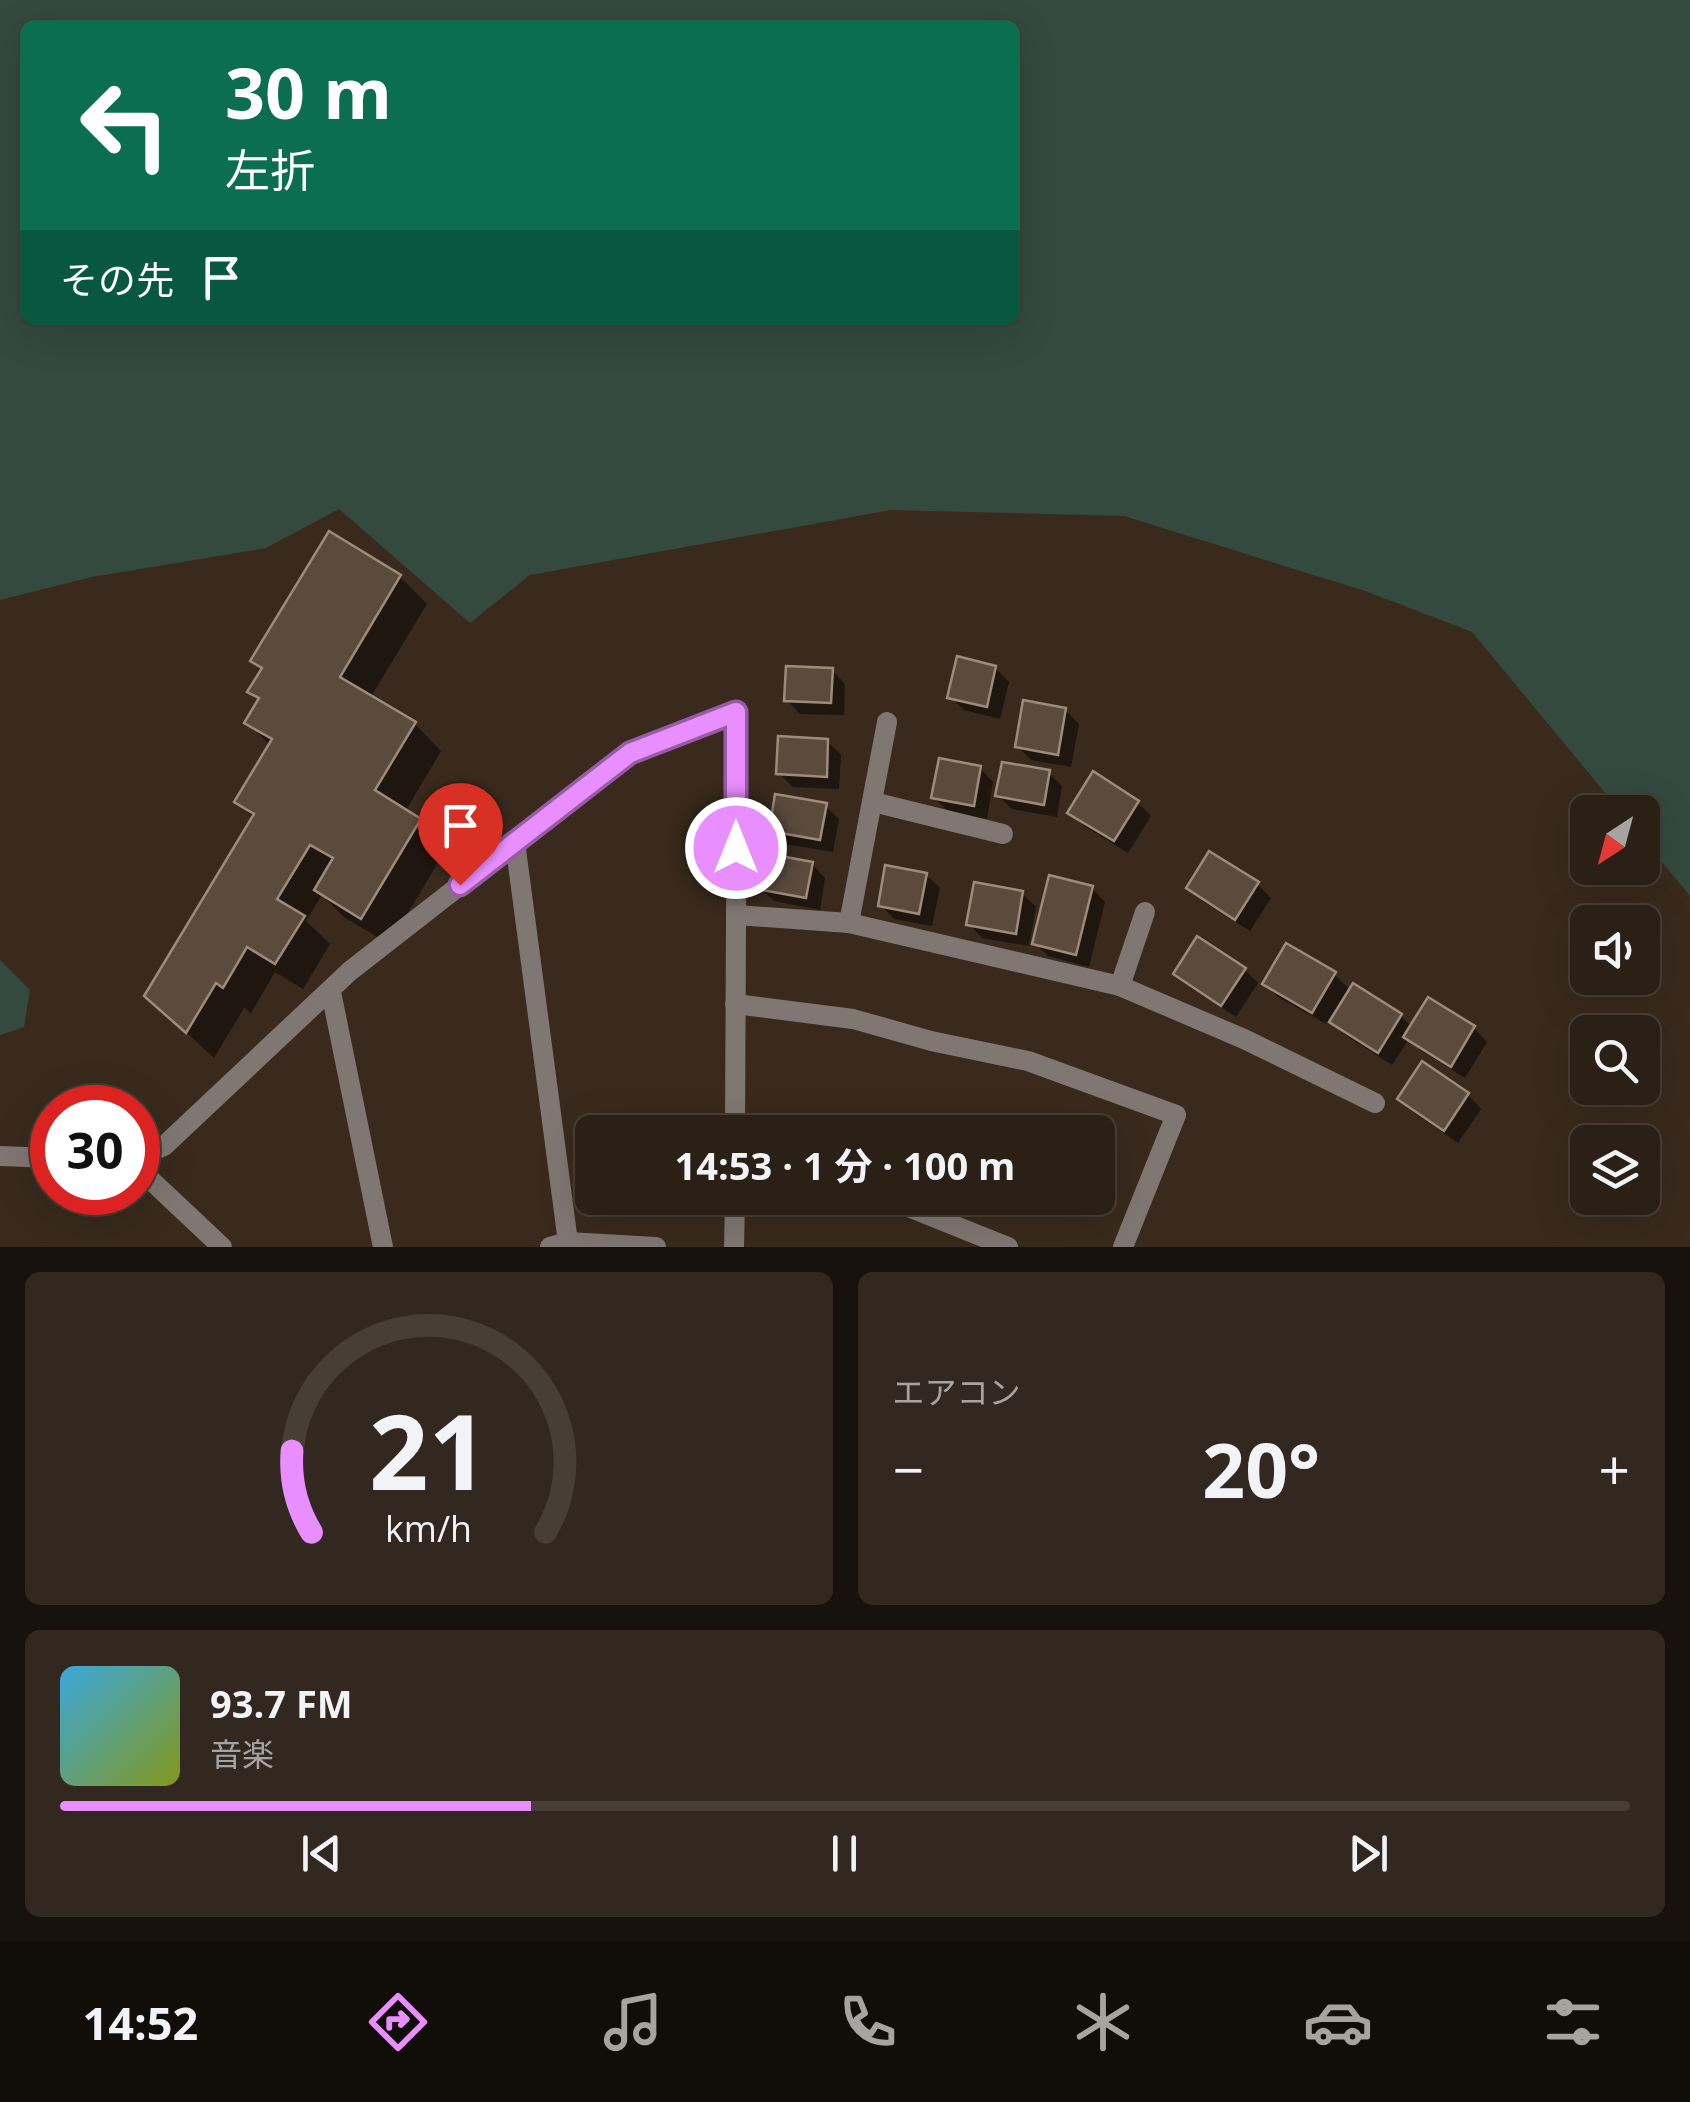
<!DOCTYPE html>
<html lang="ja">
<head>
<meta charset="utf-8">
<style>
  body { margin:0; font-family:"Open Sans","Noto Sans JP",sans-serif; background:#33281f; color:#f1f3f6; height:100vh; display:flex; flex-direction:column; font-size:38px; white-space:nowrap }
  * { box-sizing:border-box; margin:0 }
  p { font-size:32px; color:#a6a3a1 }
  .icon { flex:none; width:55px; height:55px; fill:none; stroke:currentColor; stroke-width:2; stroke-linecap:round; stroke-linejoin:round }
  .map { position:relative; height:1247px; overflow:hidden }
  .details { display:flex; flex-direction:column; gap:25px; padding:25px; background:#18120c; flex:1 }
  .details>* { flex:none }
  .hud { position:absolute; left:20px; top:20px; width:1000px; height:305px; border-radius:15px; box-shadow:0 10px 40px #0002,0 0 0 2px #473e35; background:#0b6e4f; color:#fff; overflow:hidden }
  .needle { width:65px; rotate:216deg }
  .controls { position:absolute; left:1570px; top:795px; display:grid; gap:20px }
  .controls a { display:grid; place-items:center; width:90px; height:90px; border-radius:15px; background:#2b2016; box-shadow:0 10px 40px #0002,0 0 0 2px #473e35; font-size:50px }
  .speed { position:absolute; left:30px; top:1085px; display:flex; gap:20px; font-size:50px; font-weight:700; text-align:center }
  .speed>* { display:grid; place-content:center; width:130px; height:130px; border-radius:50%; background:#2b2016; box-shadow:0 10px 40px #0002,0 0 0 2px #473e35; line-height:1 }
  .speed .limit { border:15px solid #d22; background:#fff; color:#111 }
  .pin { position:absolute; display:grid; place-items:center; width:85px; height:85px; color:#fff; margin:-102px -42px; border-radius:50% 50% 50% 0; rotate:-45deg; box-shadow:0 0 10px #0007 }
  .pin .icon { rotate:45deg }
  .me { position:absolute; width:110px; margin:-55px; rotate:0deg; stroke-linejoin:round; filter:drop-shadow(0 0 8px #0008) }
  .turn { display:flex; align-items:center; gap:35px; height:210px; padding:0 40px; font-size:45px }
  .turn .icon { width:130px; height:130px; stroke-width:2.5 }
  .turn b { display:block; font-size:70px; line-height:85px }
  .then { display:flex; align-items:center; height:95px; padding:0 40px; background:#0003; gap:20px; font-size:38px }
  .big { font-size:75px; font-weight:700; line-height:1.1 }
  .details .card { flex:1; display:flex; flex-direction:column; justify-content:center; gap:15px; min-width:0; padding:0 35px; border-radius:15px; background:#33281f }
  .details .dial { align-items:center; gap:0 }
  .dial svg { height:260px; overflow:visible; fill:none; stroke:#473e35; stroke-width:7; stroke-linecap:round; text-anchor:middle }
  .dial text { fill:#f1f3f6; stroke:none }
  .song { display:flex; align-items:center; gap:30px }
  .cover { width:120px; height:120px; border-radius:15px; background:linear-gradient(135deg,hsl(200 70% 55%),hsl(70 70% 35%)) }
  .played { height:10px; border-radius:5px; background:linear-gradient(90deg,#e98efe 30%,#473e35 30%) }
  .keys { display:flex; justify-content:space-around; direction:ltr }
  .heat { display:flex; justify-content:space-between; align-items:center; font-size:55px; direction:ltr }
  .details .tiles { flex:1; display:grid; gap:25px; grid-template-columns:1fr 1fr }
  .card:last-child { grid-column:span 2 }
  .trip { position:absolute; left:575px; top:1115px; width:540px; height:100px; border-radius:15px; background:#2b2016; box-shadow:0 10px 40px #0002,0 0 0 2px #473e35; font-weight:700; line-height:100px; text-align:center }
  .tabs { display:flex; height:160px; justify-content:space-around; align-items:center; background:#110d09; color:#a6a3a1 }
  .tabs .icon { width:70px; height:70px }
  .tabs .current { color:#e98efe }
  .tabs b { font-size:45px; color:#f1f3f6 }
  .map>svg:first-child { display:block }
  .green { fill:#344a3f; fill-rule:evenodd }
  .shadow { fill:#0007 }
  .building { fill:#5b4b3d; stroke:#9d8b7c; stroke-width:2.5 }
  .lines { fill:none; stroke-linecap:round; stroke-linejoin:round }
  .minor { stroke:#807772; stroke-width:20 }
  .route-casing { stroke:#975ca5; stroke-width:25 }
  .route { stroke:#e98efe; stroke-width:18 }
</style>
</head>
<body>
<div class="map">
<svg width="1690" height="1247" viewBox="0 0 1690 1247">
  <rect width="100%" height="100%" fill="#392a1d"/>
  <g class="green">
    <path d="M0 0H1690V896L1643 839 1642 812H1621L1472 632 1368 592 1124 516 891 510 530 575 470 623 339 509 266 548 92 577 0 600ZM1015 25V320H25V25Z"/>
    <path d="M0 960 30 990 24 1027 0 1035Z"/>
  </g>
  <g class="shadow">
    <path d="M400 577 427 604 370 698 415 724 441 751 405 812 420 821 447 848 389 944 344 917 322 895 306 921 330 944 303 989 275 972 251 1013 244 1008 214 1058 147 996 254 818 237 802 271 746 247 722 260 701 251 692 263 671 253 661Z"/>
    <path d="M995 668 1009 682 1000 719 964 710 950 697Z"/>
    <path d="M832 670 845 684 844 715 800 714 787 700Z"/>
    <path d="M1065 710 1079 724 1071 767 1031 760 1017 746Z"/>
    <path d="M827 741 841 755 839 789 793 787 779 773Z"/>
    <path d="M980 768 993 782 987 819 948 811 934 798Z"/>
    <path d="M1049 773 1062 786 1057 817 1012 809 998 796Z"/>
    <path d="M1138 803 1151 816 1128 853 1084 826 1070 812Z"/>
    <path d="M825 806 839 819 833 852 785 844 772 830Z"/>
    <path d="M812 864 825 878 820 910 774 901 760 888Z"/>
    <path d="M926 875 940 888 932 926 894 919 881 905Z"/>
    <path d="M1257 884 1271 898 1250 931 1202 901 1189 887Z"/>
    <path d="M1092 888 1105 902 1089 967 1048 956 1035 943Z"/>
    <path d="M1022 893 1036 907 1029 946 982 938 969 924Z"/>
    <path d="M1245 970 1258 983 1236 1017 1190 987 1176 974Z"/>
    <path d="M1334 974 1351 991 1354 986 1401 1016 1412 1028 1429 1001 1474 1028 1487 1042 1465 1078 1420 1050 1409 1039 1392 1065 1345 1035 1329 1019 1326 1024 1278 997 1265 983Z"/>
    <path d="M1468 1095 1481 1109 1458 1143 1413 1112 1400 1099Z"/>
  </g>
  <g class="building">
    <path d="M329 531 401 575 340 677 416 722 375 790 421 819 361 919 314 890 333 858 310 845 277 899 305 916 275 964 247 947 223 988 216 983 186 1033 144 996 254 814 234 802 272 739 244 723 259 698 247 692 262 668 250 661Z"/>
    <path d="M957 656 996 666 987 707 947 698Z"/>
    <path d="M786 666 833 668 831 703 784 701Z"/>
    <path d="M1023 700 1066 708 1058 755 1015 747Z"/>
    <path d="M778 736 828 739 827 777 776 774Z"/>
    <path d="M939 758 981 766 974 806 931 798Z"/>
    <path d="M1002 762 1050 770 1044 805 995 796Z"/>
    <path d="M1093 771 1139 801 1114 841 1067 813Z"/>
    <path d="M775 794 827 803 820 840 769 831Z"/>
    <path d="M1209 851 1259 882 1235 920 1186 888Z"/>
    <path d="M764 853 813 862 806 898 757 889Z"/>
    <path d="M885 865 927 873 919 914 878 906Z"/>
    <path d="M1049 875 1093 886 1076 955 1032 944Z"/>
    <path d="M974 882 1023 891 1016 934 966 925Z"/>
    <path d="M1197 936 1246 968 1221 1006 1173 974Z"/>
    <path d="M1286 943 1336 972 1312 1013 1262 984Z"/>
    <path d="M1353 983 1402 1014 1378 1053 1329 1022Z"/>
    <path d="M1428 997 1475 1026 1451 1067 1403 1037Z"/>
    <path d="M1422 1061 1469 1093 1444 1131 1397 1099Z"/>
  </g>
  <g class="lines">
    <g class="minor">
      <path d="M873 802 1003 834"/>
      <path d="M515 842 568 1242"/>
      <path d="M736 915 849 923 1120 986 1244 1039 1375 1103"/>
      <path d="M849 923 887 722"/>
      <path d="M1120 986 1145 912"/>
      <path d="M331 992 383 1247"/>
      <path d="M735 1004 853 1019 931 1041 1028 1061 1176 1115 1123 1247"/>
      <path d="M0 1156 52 1158"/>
      <path d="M138 1158 164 1146 350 971 630 753 737 712 735 1132"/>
      <path d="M138 1168 222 1247"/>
      <path d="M886 1198 1008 1247"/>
      <path d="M550 1247 568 1242 656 1247"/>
      <path d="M734 1247 735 1198"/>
    </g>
  </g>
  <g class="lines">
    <g class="route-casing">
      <path id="route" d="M460 885 630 753 736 712V848"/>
    </g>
    <use href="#route" class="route"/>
  </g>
</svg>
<div class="controls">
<a><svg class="needle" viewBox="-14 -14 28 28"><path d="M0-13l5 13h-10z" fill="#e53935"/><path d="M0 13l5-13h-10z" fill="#a6a3a1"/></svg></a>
<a><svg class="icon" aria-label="sound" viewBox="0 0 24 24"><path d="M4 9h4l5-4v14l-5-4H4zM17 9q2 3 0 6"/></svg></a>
<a><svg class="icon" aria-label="search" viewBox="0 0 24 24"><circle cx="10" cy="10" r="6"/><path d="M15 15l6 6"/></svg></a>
<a><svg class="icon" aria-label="layers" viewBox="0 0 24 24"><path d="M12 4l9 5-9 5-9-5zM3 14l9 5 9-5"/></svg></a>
</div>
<div class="speed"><div class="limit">30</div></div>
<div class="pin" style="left:460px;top:885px;background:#d93025"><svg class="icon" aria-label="arrive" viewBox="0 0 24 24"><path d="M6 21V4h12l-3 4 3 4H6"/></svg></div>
<svg class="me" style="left:736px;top:848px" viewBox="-20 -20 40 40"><circle r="17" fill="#e98efe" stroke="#fff" stroke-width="3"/><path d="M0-11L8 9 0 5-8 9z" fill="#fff"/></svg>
<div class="trip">14:53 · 1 分 · 100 m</div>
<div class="hud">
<div class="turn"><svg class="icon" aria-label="left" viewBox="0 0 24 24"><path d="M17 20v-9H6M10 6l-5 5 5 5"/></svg><div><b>30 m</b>左折</div></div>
<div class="then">その先<svg class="icon" aria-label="arrive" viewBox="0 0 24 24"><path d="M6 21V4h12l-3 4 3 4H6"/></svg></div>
</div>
</div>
<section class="details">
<div class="tiles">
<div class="card dial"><svg viewBox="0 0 100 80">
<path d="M14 69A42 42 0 1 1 86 69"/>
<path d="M14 69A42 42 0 0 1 8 44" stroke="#e98efe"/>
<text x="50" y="56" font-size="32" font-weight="700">21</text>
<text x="50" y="72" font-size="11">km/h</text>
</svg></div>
<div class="card"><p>エアコン</p>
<div class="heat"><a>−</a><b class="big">20°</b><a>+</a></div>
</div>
<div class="card">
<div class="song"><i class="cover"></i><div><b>93.7 FM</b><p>音楽</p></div></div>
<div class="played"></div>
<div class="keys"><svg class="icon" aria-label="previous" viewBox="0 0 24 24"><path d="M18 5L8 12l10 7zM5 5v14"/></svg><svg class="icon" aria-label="pause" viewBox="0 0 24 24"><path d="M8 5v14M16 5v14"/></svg><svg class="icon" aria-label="next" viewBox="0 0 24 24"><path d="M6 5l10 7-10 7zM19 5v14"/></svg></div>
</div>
</div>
</section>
<nav class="tabs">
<b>14:52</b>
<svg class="icon current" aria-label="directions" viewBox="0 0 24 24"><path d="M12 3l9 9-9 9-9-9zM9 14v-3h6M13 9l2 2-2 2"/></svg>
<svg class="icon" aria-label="music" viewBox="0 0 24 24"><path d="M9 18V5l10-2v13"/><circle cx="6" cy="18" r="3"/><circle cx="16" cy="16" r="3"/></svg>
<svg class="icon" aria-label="phone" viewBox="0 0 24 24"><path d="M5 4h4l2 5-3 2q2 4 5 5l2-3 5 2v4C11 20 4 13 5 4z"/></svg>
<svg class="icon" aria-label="climate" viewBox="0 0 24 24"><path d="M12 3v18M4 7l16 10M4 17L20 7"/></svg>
<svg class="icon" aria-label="car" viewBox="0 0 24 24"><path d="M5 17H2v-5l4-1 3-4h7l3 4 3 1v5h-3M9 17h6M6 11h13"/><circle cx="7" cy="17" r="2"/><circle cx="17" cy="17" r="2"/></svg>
<svg class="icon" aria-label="filters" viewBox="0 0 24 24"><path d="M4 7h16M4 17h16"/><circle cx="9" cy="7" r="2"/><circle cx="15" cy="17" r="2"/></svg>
</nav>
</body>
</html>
